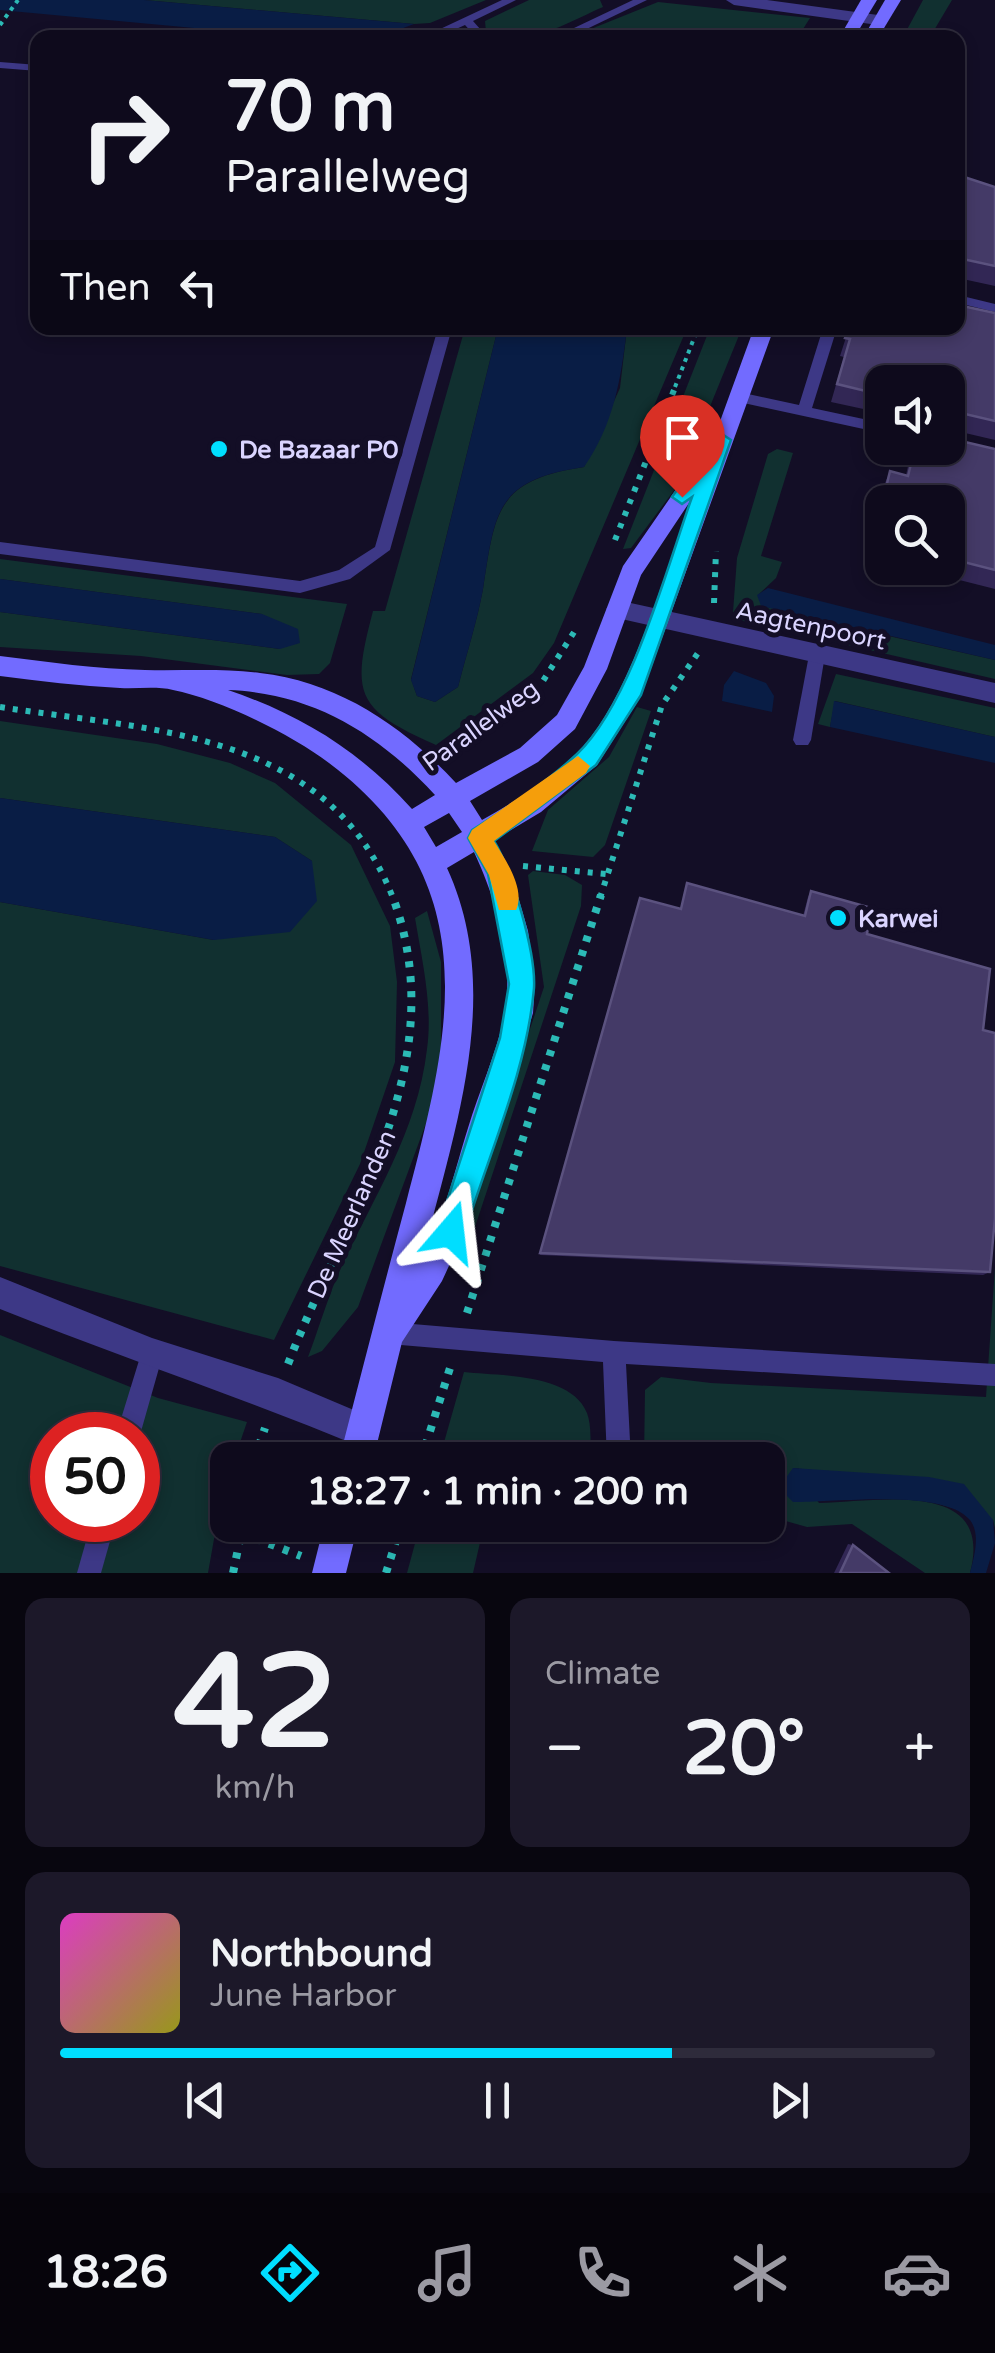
<!DOCTYPE html>
<html lang="en">
<head>
<meta charset="utf-8">
<style>
  body { margin:0; font-family:"Varela Round",sans-serif; background:#1c1829; color:#f1f3f6; height:100vh; display:flex; flex-direction:column; font-size:38px; white-space:nowrap }
  * { box-sizing:border-box; margin:0 }
  p { font-size:32px; color:#9b9aa3 }
  .icon { flex:none; width:55px; height:55px; fill:none; stroke:currentColor; stroke-width:2; stroke-linecap:round; stroke-linejoin:round }
  .map { position:relative; height:1573px; overflow:hidden }
  .details { display:flex; flex-direction:column; gap:25px; padding:25px; background:#08060f; flex:1 }
  .details>* { flex:none }
  .top-card { position:absolute; left:30px; top:30px; width:935px; height:305px; border-radius:20px; box-shadow:0 5px 15px #0003,0 0 0 2px #2e2b3b; background:#0e0a1c; color:#f1f3f6; overflow:hidden }
  .tools { position:absolute; left:865px; top:365px; display:grid; gap:20px }
  .tools a { display:grid; place-items:center; width:100px; height:100px; border-radius:20px; background:#0e0a1c; box-shadow:0 5px 15px #0003,0 0 0 2px #2e2b3b; font-size:50px }
  .speed { position:absolute; left:30px; top:1412px; display:flex; gap:20px; font-size:50px; font-weight:700; text-align:center }
  .speed>* { display:grid; place-content:center; width:130px; height:130px; border-radius:50%; background:#0e0a1c; box-shadow:0 5px 15px #0003,0 0 0 2px #2e2b3b; line-height:1 }
  .speed .limit { border:15px solid #d22; background:#fff; color:#111 }
  .pin { position:absolute; display:grid; place-items:center; width:85px; height:85px; color:#fff; margin:-102px -42px; border-radius:50% 50% 50% 0; rotate:-45deg; box-shadow:0 0 10px #0007 }
  .pin .icon { rotate:45deg }
  .me { position:absolute; width:110px; margin:-55px; rotate:17deg; stroke-linejoin:round; filter:drop-shadow(0 0 8px #0008) }
  .turn { display:flex; align-items:center; gap:35px; height:210px; padding:0 30px; font-size:45px }
  .turn .icon { width:130px; height:130px; stroke-width:2.5 }
  .turn b { display:block; font-size:70px; line-height:85px }
  .then { display:flex; align-items:center; height:95px; padding:0 30px; background:#0003; gap:20px; font-size:38px }
  .big { font-size:75px; font-weight:700; line-height:1.1 }
  .details .widget { flex:1; display:flex; flex-direction:column; justify-content:center; gap:15px; min-width:0; padding:0 35px; border-radius:20px; background:#1c1829 }
  .details .dial { align-items:center; gap:0 }
  .dial b { font-size:130px; line-height:1 }
  .song { display:flex; align-items:center; gap:30px }
  .cover { width:120px; height:120px; border-radius:15px; background:linear-gradient(135deg,hsl(310 70% 55%),hsl(60 70% 35%)) }
  .played { height:10px; border-radius:5px; background:linear-gradient(90deg,#00deff 70%,#2e2b3b 70%) }
  .keys { display:flex; justify-content:space-around; direction:ltr }
  .heat { display:flex; justify-content:space-between; align-items:center; font-size:55px; direction:ltr }
  .details .tiles { flex:1; display:grid; gap:25px; grid-template-columns:1fr 1fr }
  .widget:last-child { grid-column:span 2 }
  .trip { position:absolute; left:210px; top:1442px; width:575px; height:100px; border-radius:20px; background:#0e0a1c; box-shadow:0 5px 15px #0003,0 0 0 2px #2e2b3b; font-weight:700; line-height:100px; text-align:center }
  .menu { display:flex; height:160px; justify-content:space-around; align-items:center; background:#06040b; color:#9b9aa3 }
  .menu .icon { width:70px; height:70px }
  .menu .active { color:#00deff }
  .menu b { font-size:45px; color:#f1f3f6 }
  .map>svg:first-child { display:block }
  .green { fill:#113030; fill-rule:evenodd }
  .water { fill:#091d45 }
  .lines { fill:none; stroke-linecap:round; stroke-linejoin:round }
  .path-far2 { stroke:#2cbab6; stroke-width:4; stroke-dasharray:4 5; stroke-linecap:butt }
  .path-far1 { stroke:#2cbab6; stroke-width:6; stroke-dasharray:5 8; stroke-linecap:butt }
  .path { stroke:#2cbab6; stroke-width:8; stroke-dasharray:6 9; stroke-linecap:butt }
  .service { fill:#3d3886; fill-rule:evenodd }
  .minor { fill:#3d3886; fill-rule:evenodd }
  .secondary { fill:#726bff; fill-rule:evenodd }
  .wall { fill:#322755 }
  .building { fill:#443a67; stroke:#5b527f; stroke-width:2.5 }
  .route { fill:#00deff; stroke:#0090a6; stroke-width:2.5 }
  .slow { fill:#f59e0b }
  .poi-dot { fill:#00deff; stroke:#130e26; stroke-width:4 }
  .labels { text-anchor:middle; stroke-width:10; stroke-linejoin:round; paint-order:stroke }
  .poi-label { font-size:25px; font-weight:bold; fill:#dad4ff; stroke:#130e26; text-anchor:start }
  .street-label { font-size:25px; fill:#dad4ff; stroke:#130e26 }
</style>
</head>
<body>
<div class="map">
<svg width="995" height="1573" viewBox="0 0 995 1573">
  <rect width="100%" height="100%" fill="#130e26"/>
  <g class="green">
    <path d="M144 0H486L430 23 414 24Z"/>
    <path d="M529 0H600L603 7C566 23 527 49 486 32L485 21Z"/>
    <path d="M923 0H952L930 37H903Z"/>
    <path d="M658 2 810 18 798 37H571Z"/>
    <path d="M465 328H498L411 679 417 696 435 702 458 687C466 655 477 622 483 589 495 512 496 480 584 467L620 388 627 328H687L554 643 533 673 436 745C355 709 351 694 373 611H385Z"/>
    <path d="M710 328H742L678 485 631 548 623 549Z"/>
    <path d="M777 449 793 453 761 556 782 562 776 578 758 595 853 628 995 660V679L743 621 733 612 737 558 768 454Z"/>
    <path d="M0 559 347 604 330 663 319 674 287 675 141 656 0 647V612L280 649 262 614 0 579Z"/>
    <path d="M836 674 995 708V737L835 701 830 727 818 724Z"/>
    <path d="M637 707 651 711 605 845 593 857 532 851 548 810 609 757Z"/>
    <path d="M0 721 157 744 230 763 275 783 351 845 390 926 397 982 395 1062 360 1164 274 1340 0 1266V902L214 940 312 861 275 837 0 798Z"/>
    <path d="M533 871 565 875 582 885 581 906 471 1239 461 1236 544 987 528 875Z"/>
    <path d="M427 911 441 962V1050L435 1099 358 1307 322 1351 308 1357C318 1331 326 1303 337 1277 371 1200 417 1135 427 1049 433 1006 422 960 415 918Z"/>
    <path d="M995 1267V1528L993 1520 831 1472 793 1468 819 1503C878 1502 995 1478 970 1573H925L852 1524 807 1527 775 1518 768 1505V1460H644L645 1390 661 1377 711 1383 986 1397Z"/>
    <path d="M0 1335 158 1398 247 1422 234 1460H228L208 1573H0ZM52 1435H138V1520H52Z"/>
    <path d="M464 1372C499 1376 571 1373 587 1413 592 1426 590 1446 591 1460H439Z"/>
    <path d="M420 1525H484L473 1573H407Z"/>
  </g>
  <g class="water">
    <path d="M0 0H144L414 24 379 37 302 38 0 10Z"/>
    <path d="M498 328H627C621 379 614 424 584 467 495 480 495 512 483 589 477 622 466 655 458 687L435 702 417 696 411 680Z"/>
    <path d="M0 579 262 614 298 629 300 643 280 649 0 612Z"/>
    <path d="M768 588 995 645V660L761 606 757 595Z"/>
    <path d="M734 671 766 683 774 696 772 712 722 701 724 685Z"/>
    <path d="M834 701 995 737V763L830 727Z"/>
    <path d="M0 798 275 837 312 861 317 901 290 932 214 940 0 902Z"/>
    <path d="M793 1468 929 1477 964 1484 993 1520 995 1543 986 1573H970C974 1557 981 1534 970 1520 943 1488 833 1503 793 1502L785 1494V1479Z"/>
  </g>
  <g class="lines">
    <g class="path-far2">
      <path d="M0 25 18 0"/>
      <path d="M675 387 698 328"/>
    </g>
    <g class="path-far1">
      <path d="M615 540 676 385"/>
      <path d="M714 603 716 551"/>
      <path d="M0 707C152 731 328 730 393 898"/>
      <path d="M448 748 543 681 576 629"/>
      <path d="M523 866 606 874"/>
      <path d="M600 898 662 705 698 653"/>
    </g>
    <g class="path">
      <path d="M467 1313 601 895"/>
      <path d="M288 1364C346 1213 456 1063 392 895"/>
      <path d="M254 1460 265 1428"/>
      <path d="M421 1460 450 1368"/>
      <path d="M241 1533 301 1556"/>
      <path d="M233 1573 243 1525"/>
      <path d="M386 1573 401 1525"/>
    </g>
    <g class="service">
      <path d="M502 0H516L473 21 488 38H477L465 25 436 38H421Z"/>
      <path d="M633 0H647L568 38H553Z"/>
      <path d="M0 62 38 65V71L0 68Z"/>
      <path d="M958 295 995 304V312L958 303Z"/>
      <path d="M438 328H452L390 550 350 579 300 593 0 554V542L300 581 339 570 375 547Z"/>
      <path d="M823 328H837L812 408 882 423V433L739 402 732 397 739 392 799 405Z"/>
      <path d="M817 648 825 655 811 740 808 745H796L793 740 809 655Z"/>
      <path d="M389 1322 614 1341 995 1364V1386L626 1364 631 1460H607L603 1362 389 1344 381 1341 378 1333 381 1325Z"/>
      <path d="M152 1343 160 1346 163 1354 140 1435 138 1440V1435H116L141 1354 144 1346Z"/>
      <path d="M92 1520H116L101 1573H77Z"/>
    </g>
    <g class="minor">
      <path d="M726 0H767L878 15 886 20 878 25 734 5Z"/>
      <path d="M617 600 995 683V703L617 618 606 609Z"/>
      <path d="M0 1277 152 1338 278 1378 375 1419 380 1431 375 1443 363 1448C243 1398 120 1357 0 1309Z"/>
    </g>
    <g class="secondary">
      <path d="M861 0H877L854 38H839Z"/>
      <path d="M885 0H901L878 38H863Z"/>
      <path d="M754 328H774L641 696 597 765 541 812 494 840 514 883 528 931 535 981 533 1013 466 1229 442 1281 402 1342 373 1460H339C361 1374 383 1289 406 1203 450 1035 490 884 329 763 291 734 219 699 173 690 157 686 137 689 120 688 80 686 40 681 0 676V656C48 662 97 669 145 670 183 671 222 668 260 673 339 682 404 727 456 783L520 748 557 715 584 667 623 566 697 459 707 457ZM691 500C664 573 631 700 577 753 549 780 516 801 482 820L470 801 538 762 575 729 607 669 641 575ZM228 690C313 693 379 734 435 795L412 809C360 751 301 715 228 690ZM449 813 462 832 436 847 424 827ZM474 852C497 902 515 961 504 1017 496 1055 479 1091 468 1128 455 1169 446 1213 424 1252 455 1127 504 992 447 868Z"/>
      <path d="M324 1525H358L346 1573H312Z"/>
    </g>
  </g>
  <g class="wall">
    <path d="M958 175 995 187V286L958 278Z"/>
    <path d="M995 313V440L948 429V382H882V413L831 402 844 357 840 356 849 328Z"/>
    <path d="M912 448 995 449V589L912 568H948V502H882V510L878 509 883 488 890 471 906 475Z"/>
    <path d="M811 891 867 934 983 1030 990 1272 983 1275 540 1255 640 898 680 909 803 916 808 897Z"/>
    <path d="M848 1544 853 1545 889 1573H834Z"/>
  </g>
  <g class="building">
    <path d="M958 175 995 187V266L958 258Z"/>
    <path d="M958 305 995 313V421L948 410V382H882V395L837 384 850 339 845 338 849 328H958Z"/>
    <path d="M948 438 995 449V570L948 558V502H902L904 496 885 492 890 471 908 476 915 448H948Z"/>
    <path d="M687 883 805 916 811 891 871 908 867 934 990 969 983 1030 995 1033V1218L990 1272 540 1253 640 898 681 909Z"/>
    <path d="M853 1545 889 1573H840Z"/>
  </g>
  <path class="route" d="M722 434 731 440 641 695 596 765 494 841C512 871 536 953 534 988 527 1070 489 1153 465 1232L461 1241 451 1245 441 1241 437 1232 500 1038 509 984 488 874 468 838 472 830C508 807 545 784 577 754 632 701 666 570 692 497L682 504 672 497 715 436Z"/>
  <path class="slow" d="M578 756 590 766 586 773 494 841C505 859 526 889 516 910H499L489 875 468 838 472 830Z"/>
  <g class="poi-dot">
    <circle cx="219" cy="449" r="10"/>
    <circle cx="838" cy="918" r="10"/>
  </g>
  <g class="labels">
    <g class="poi-label">
      <text x="239" y="458">De Bazaar P0</text>
      <text x="858" y="927">Karwei</text>
    </g>
    <g class="street-label">
      <text transform="translate(811 625) rotate(12)" y="9">Aagtenpoort</text>
      <text transform="translate(480 725) rotate(-36)" y="9">Parallelweg</text>
      <text transform="translate(351 1214) rotate(-66)" y="9">De Meerlanden</text>
    </g>
  </g>
</svg>
<div class="tools">
<a><svg class="icon" aria-label="sound" viewBox="0 0 24 24"><path d="M4 9h4l5-4v14l-5-4H4zM17 9q2 3 0 6"/></svg></a>
<a><svg class="icon" aria-label="search" viewBox="0 0 24 24"><circle cx="10" cy="10" r="6"/><path d="M15 15l6 6"/></svg></a>
</div>
<div class="speed"><div class="limit">50</div></div>
<div class="pin" style="left:682px;top:497px;background:#d93025"><svg class="icon" aria-label="arrive" viewBox="0 0 24 24"><path d="M6 21V4h12l-3 4 3 4H6"/></svg></div>
<svg class="me" style="left:451px;top:1232px" viewBox="-20 -20 40 40"><path d="M0-17L14 15 0 8-14 15z" fill="#00deff" stroke="#fff" stroke-width="4"/></svg>
<div class="trip">18:27 · 1 min · 200 m</div>
<div class="top-card">
<div class="turn"><svg class="icon" aria-label="right" viewBox="0 0 24 24"><path d="M7 20v-9h11M14 6l5 5-5 5"/></svg><div><b>70 m</b>Parallelweg</div></div>
<div class="then">Then<svg class="icon" aria-label="left" viewBox="0 0 24 24"><path d="M17 20v-9H6M10 6l-5 5 5 5"/></svg></div>
</div>
</div>
<section class="details">
<div class="tiles">
<div class="widget dial"><b>42</b><p>km/h</p></div>
<div class="widget"><p>Climate</p>
<div class="heat"><a>−</a><b class="big">20°</b><a>+</a></div>
</div>
<div class="widget">
<div class="song"><i class="cover"></i><div><b>Northbound</b><p>June Harbor</p></div></div>
<div class="played"></div>
<div class="keys"><svg class="icon" aria-label="previous" viewBox="0 0 24 24"><path d="M18 5L8 12l10 7zM5 5v14"/></svg><svg class="icon" aria-label="pause" viewBox="0 0 24 24"><path d="M8 5v14M16 5v14"/></svg><svg class="icon" aria-label="next" viewBox="0 0 24 24"><path d="M6 5l10 7-10 7zM19 5v14"/></svg></div>
</div>
</div>
</section>
<nav class="menu">
<b>18:26</b>
<svg class="icon active" aria-label="directions" viewBox="0 0 24 24"><path d="M12 3l9 9-9 9-9-9zM9 14v-3h6M13 9l2 2-2 2"/></svg>
<svg class="icon" aria-label="music" viewBox="0 0 24 24"><path d="M9 18V5l10-2v13"/><circle cx="6" cy="18" r="3"/><circle cx="16" cy="16" r="3"/></svg>
<svg class="icon" aria-label="phone" viewBox="0 0 24 24"><path d="M5 4h4l2 5-3 2q2 4 5 5l2-3 5 2v4C11 20 4 13 5 4z"/></svg>
<svg class="icon" aria-label="climate" viewBox="0 0 24 24"><path d="M12 3v18M4 7l16 10M4 17L20 7"/></svg>
<svg class="icon" aria-label="car" viewBox="0 0 24 24"><path d="M5 17H2v-5l4-1 3-4h7l3 4 3 1v5h-3M9 17h6M6 11h13"/><circle cx="7" cy="17" r="2"/><circle cx="17" cy="17" r="2"/></svg>
</nav>
</body>
</html>
